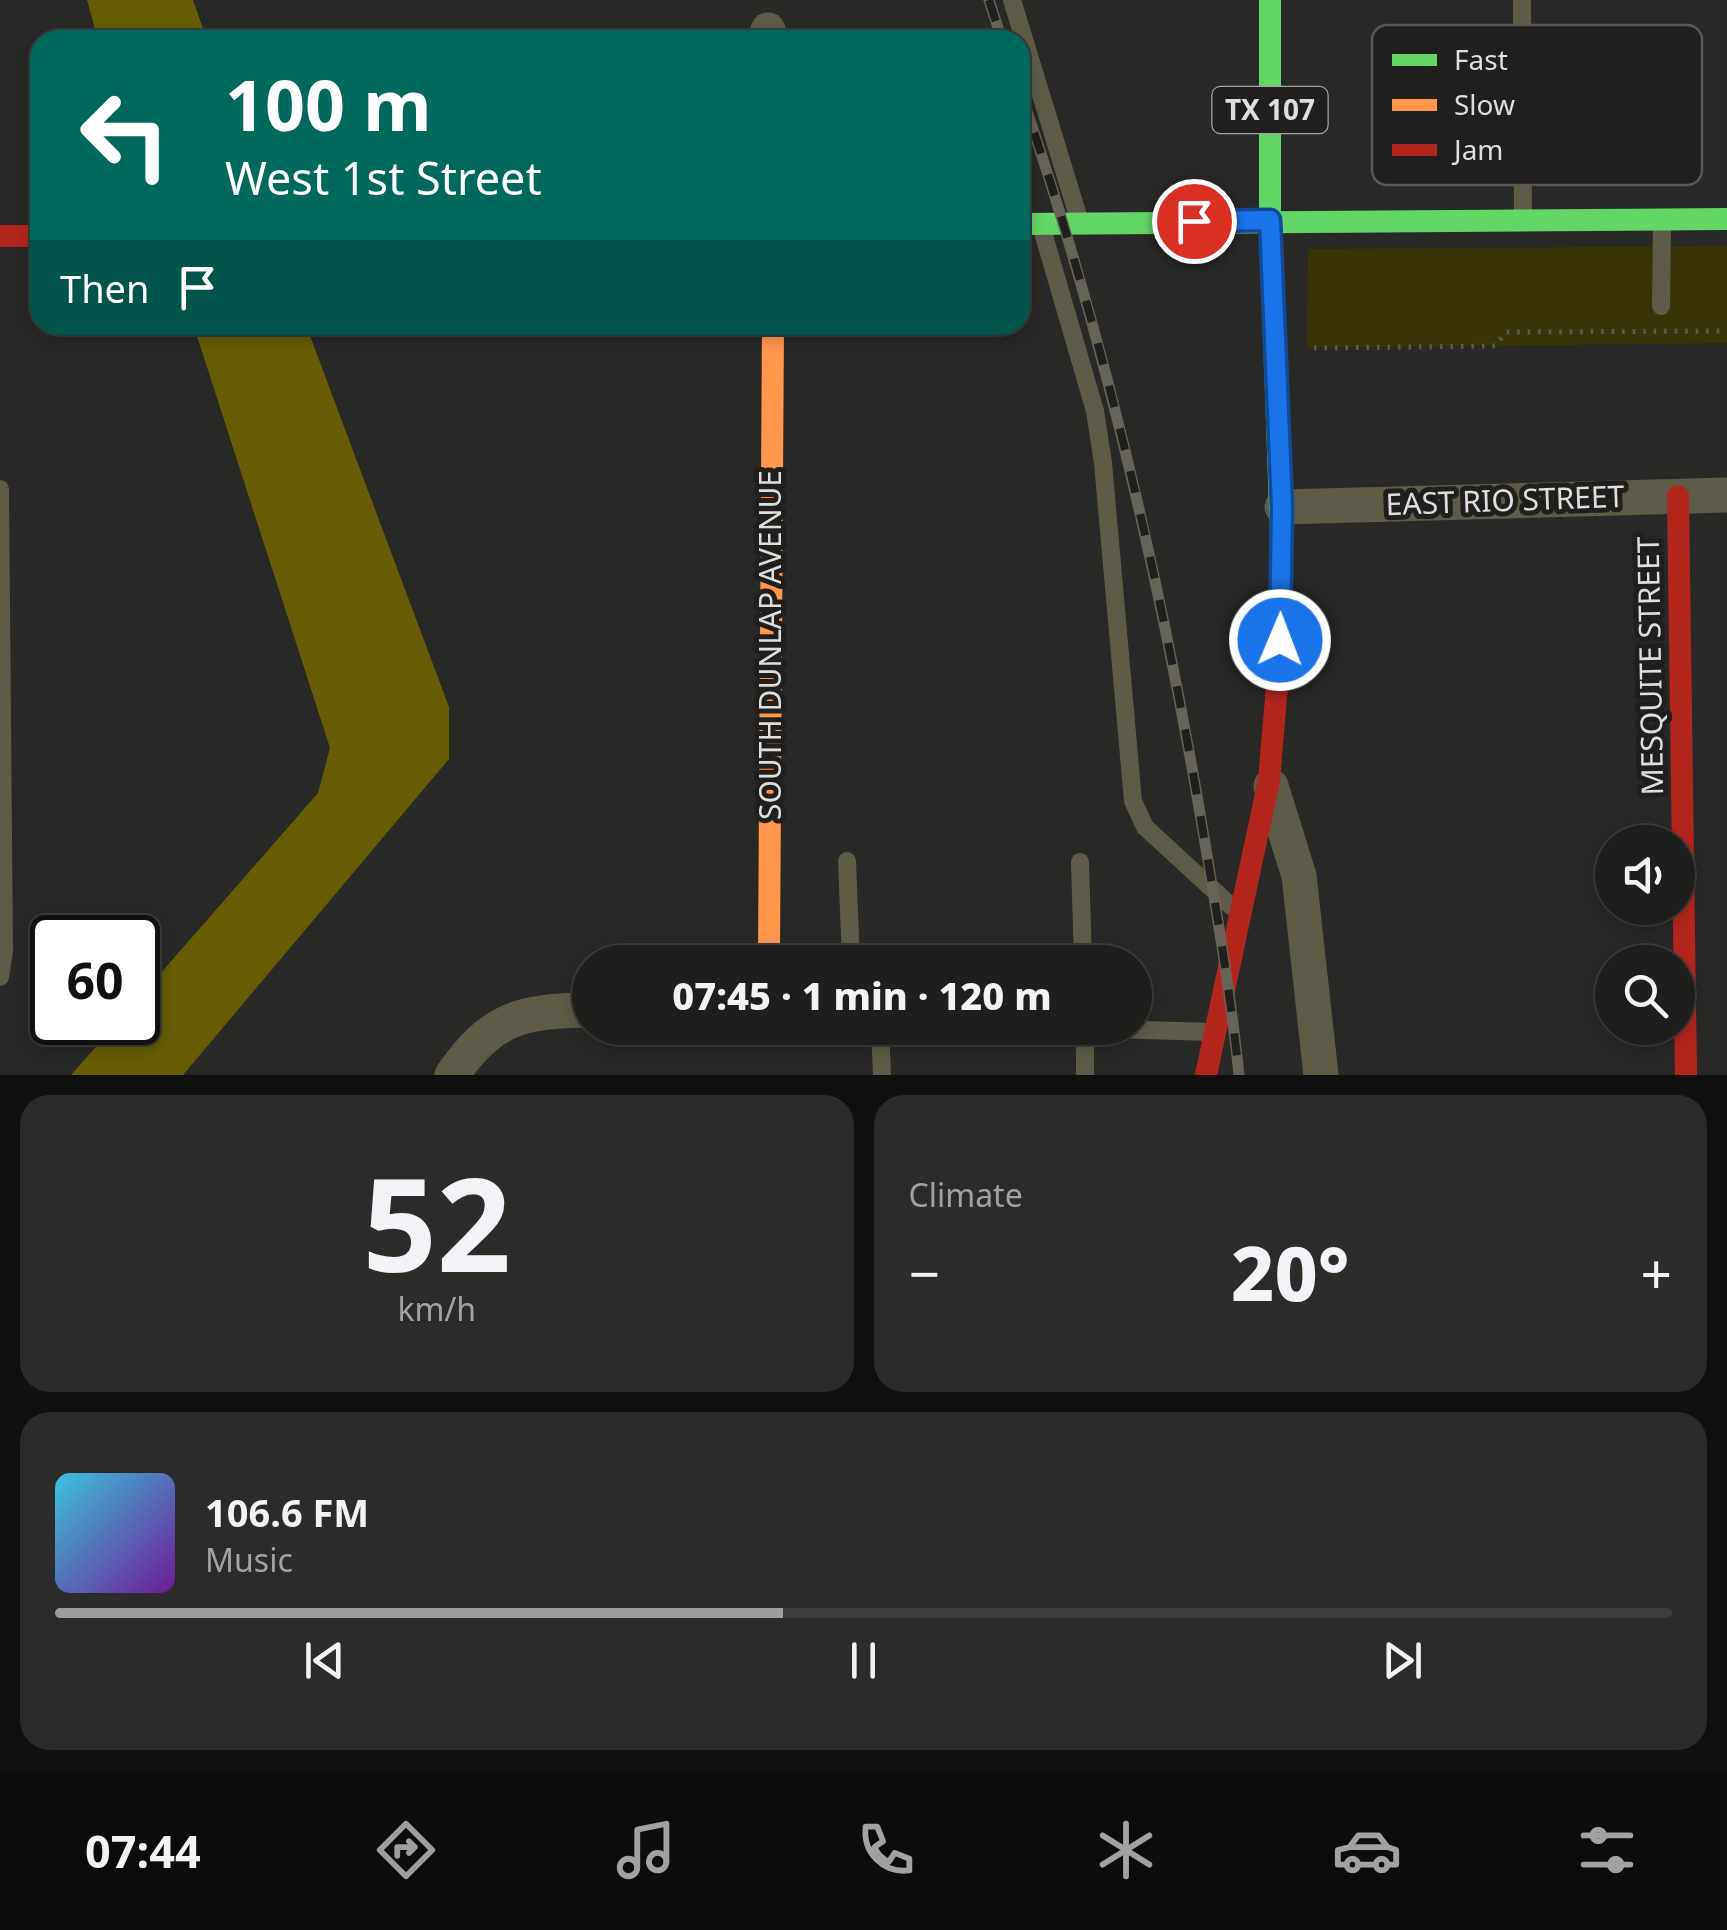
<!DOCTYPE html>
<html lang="en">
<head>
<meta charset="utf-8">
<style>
  body { margin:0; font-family:"Noto Sans",sans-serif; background:#2b2b2a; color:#f1f3f6; height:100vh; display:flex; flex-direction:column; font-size:38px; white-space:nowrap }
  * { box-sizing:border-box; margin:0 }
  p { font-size:32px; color:#a1a2a4 }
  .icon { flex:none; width:55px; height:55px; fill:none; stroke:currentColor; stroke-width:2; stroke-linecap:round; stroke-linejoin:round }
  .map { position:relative; height:1075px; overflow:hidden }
  .side { display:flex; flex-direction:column; gap:20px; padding:20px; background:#101010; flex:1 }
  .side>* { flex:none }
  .hud { position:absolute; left:30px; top:30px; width:1000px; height:305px; border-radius:30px; box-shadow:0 5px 15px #0003,0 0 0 2px #3c3c3b; background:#00695c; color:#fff; overflow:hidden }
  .tools { position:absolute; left:1595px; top:825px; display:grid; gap:20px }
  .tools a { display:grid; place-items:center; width:100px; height:100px; border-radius:50%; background:#1e1e1d; box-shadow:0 5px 15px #0003,0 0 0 2px #3c3c3b; font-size:50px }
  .speed { position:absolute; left:30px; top:915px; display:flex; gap:20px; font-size:50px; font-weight:700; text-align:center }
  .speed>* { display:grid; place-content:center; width:130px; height:130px; border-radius:50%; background:#1e1e1d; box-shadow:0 5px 15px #0003,0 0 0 2px #3c3c3b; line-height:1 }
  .speed .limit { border:5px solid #111; border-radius:15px; background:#fff; color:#111 }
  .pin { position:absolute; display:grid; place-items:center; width:85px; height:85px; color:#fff; margin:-42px; border:5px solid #fff; border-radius:50%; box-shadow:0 2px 10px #0007 }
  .me { position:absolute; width:110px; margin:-55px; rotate:1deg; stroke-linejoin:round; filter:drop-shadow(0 0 8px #0008) }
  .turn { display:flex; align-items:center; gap:35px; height:210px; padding:0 30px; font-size:45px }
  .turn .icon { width:130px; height:130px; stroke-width:2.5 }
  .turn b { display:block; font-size:70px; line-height:85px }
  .then { display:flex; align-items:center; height:95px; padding:0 30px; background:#0003; gap:20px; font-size:38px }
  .big { font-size:75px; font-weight:800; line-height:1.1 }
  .side .card { flex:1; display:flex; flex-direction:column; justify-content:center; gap:15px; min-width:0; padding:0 35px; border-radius:30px; background:#2b2b2a }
  .side .dial { align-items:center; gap:0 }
  .dial b { font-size:130px; line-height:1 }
  .song { display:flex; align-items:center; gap:30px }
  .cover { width:120px; height:120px; border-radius:15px; background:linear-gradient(135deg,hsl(190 70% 55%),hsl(280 70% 35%)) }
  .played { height:10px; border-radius:5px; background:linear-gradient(90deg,#9e9e9d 45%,#3c3c3b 45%) }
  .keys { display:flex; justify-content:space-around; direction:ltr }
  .heat { display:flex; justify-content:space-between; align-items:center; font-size:55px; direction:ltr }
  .side .tiles { flex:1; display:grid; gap:20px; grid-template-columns:1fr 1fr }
  .card:last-child { grid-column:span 2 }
  .trip { position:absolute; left:572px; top:945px; width:580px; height:100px; border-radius:50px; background:#1e1e1d; box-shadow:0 5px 15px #0003,0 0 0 2px #3c3c3b; font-weight:800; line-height:100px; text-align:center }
  .dock { display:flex; height:160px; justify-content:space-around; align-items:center; background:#0c0c0c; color:#a1a2a4 }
  .dock .icon { width:70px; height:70px }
  .dock .selected { color:#9e9e9d }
  .dock b { font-size:45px; color:#f1f3f6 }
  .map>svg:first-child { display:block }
  .green { fill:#393408 }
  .water { fill:#665d04 }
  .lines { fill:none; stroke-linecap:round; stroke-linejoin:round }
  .path { stroke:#5c5a4e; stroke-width:5; stroke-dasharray:2.5 8; stroke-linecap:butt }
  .lane { stroke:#5e5c49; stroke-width:18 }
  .street { stroke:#5e5c49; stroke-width:35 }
  .fast { stroke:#63d668; stroke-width:22 }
  .slow { stroke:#ff974d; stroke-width:22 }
  .jam { stroke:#b3261e; stroke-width:22 }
  .rail-casing { stroke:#666458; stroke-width:11 }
  .rail { stroke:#201f1d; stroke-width:8; stroke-dasharray:22; stroke-linecap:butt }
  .route-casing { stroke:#114b97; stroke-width:25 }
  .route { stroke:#1a73e8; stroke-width:18 }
  .labels { text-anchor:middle; stroke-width:10; stroke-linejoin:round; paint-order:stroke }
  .shield { fill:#201f1d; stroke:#a5a5a3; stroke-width:2.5 }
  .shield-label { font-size:28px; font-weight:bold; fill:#dededc }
  .street-label { font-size:30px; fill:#dededc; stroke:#201f1d }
  .key { fill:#201f1d; stroke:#595856; stroke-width:2.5 }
  .key-label { font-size:28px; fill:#dededc }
</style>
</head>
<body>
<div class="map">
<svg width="1727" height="1075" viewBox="0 0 1727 1075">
  <rect width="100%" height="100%" fill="#282827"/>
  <path class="green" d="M1727 246V343L1307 348 1308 249Z"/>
  <g class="water">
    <path d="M87 0H193L207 40H98Z"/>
    <path d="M201 325H306L449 707V759L183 1075H71L117 1023 138 1022V999L318 793 330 748 196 333Z"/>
  </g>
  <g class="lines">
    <path class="path" d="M1314 348 1495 346 1506 332 1727 331"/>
    <g class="lane">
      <path d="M1012 0 1079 219"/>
      <path d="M1522 0 1523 219"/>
      <path d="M1042 229 1095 411 1103 463 1133 801 1145 827 1232 907"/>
      <path d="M1661 306 1662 225"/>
      <path d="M0 489 4 951 0 977"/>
      <path d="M847 861 851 962"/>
      <path d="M1080 862 1083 962"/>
      <path d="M932 962H1083"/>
      <path d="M880 1028 882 1075"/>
      <path d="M1076 1028 1211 1032"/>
      <path d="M1085 1028V1075"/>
    </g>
    <g class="street">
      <path d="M768 30V40"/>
      <path d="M1282 507 1727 495"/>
      <path d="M1271 786 1299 876 1321 1075"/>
      <path d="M452 1075C492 1017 522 1011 590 1010"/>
    </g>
    <g class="fast">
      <path d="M1270 0V220L1282 567"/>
      <path d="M1020 224 1727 219"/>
    </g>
    <path class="slow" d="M763 962 769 954 773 325"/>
    <g class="jam">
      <path d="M0 236H40"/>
      <path d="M1678 496 1686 1075"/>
      <path d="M1206 1075 1269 780 1281 640 1282 567"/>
    </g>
    <g class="rail-casing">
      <g id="rail">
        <path d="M989 0 1002 40"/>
        <path d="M1020 91C1099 318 1154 553 1196 790 1212 885 1229 979 1239 1075"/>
      </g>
    </g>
    <use href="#rail" class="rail"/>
  </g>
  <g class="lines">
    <g class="route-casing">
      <path id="route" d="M1194 221 1270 220 1282 507 1280 640"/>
    </g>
    <use href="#route" class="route"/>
  </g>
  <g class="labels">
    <rect class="shield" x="1212.5" y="87" width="115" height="46" rx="8"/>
    <g class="shield-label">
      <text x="1270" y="120">TX 107</text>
    </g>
    <g class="street-label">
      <text transform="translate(1505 501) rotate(-2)" y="10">EAST RIO STREET</text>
      <text transform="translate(771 645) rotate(-90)" y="10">SOUTH DUNLAP AVENUE</text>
      <text transform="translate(1651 666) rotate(-91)" y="10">MESQUITE STREET</text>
    </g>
  </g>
  <rect x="1372" y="25" width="330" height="160" rx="15" class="key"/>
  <rect x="1392" y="54" width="45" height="12" fill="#63d668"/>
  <rect x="1392" y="99" width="45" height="12" fill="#ff974d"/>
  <rect x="1392" y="144" width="45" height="12" fill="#b3261e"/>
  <g class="key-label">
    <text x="1454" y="70">Fast</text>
    <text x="1454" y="115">Slow</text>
    <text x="1454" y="160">Jam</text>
  </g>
</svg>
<div class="tools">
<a><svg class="icon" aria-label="sound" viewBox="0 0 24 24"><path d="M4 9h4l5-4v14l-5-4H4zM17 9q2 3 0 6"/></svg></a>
<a><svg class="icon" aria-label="search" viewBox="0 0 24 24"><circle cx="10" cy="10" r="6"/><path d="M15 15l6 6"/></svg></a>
</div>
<div class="speed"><div class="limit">60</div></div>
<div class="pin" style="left:1194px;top:221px;background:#d93025"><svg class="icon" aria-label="arrive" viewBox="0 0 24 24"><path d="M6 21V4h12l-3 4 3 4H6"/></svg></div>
<svg class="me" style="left:1280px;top:640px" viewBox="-20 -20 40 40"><circle r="17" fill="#1a73e8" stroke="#fff" stroke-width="3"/><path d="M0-11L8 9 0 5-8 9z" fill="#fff"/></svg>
<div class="trip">07:45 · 1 min · 120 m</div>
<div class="hud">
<div class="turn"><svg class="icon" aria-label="left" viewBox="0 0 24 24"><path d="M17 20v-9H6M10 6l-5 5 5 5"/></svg><div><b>100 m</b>West 1st Street</div></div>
<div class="then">Then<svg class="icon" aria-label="arrive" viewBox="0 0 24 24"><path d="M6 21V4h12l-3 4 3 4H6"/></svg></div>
</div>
</div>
<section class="side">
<div class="tiles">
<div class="card dial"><b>52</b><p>km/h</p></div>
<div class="card"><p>Climate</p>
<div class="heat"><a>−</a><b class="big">20°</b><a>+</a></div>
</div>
<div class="card">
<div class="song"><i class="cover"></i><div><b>106.6 FM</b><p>Music</p></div></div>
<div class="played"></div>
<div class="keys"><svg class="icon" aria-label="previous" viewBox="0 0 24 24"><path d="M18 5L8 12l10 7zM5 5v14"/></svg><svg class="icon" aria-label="pause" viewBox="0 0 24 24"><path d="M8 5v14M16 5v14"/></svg><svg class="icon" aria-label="next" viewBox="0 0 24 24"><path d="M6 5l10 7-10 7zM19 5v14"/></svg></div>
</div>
</div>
</section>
<nav class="dock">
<b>07:44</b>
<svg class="icon selected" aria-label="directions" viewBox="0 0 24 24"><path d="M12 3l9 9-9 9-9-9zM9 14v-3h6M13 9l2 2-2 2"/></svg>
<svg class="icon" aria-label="music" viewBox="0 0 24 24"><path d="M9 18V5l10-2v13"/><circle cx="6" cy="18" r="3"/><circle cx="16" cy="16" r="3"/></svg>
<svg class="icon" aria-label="phone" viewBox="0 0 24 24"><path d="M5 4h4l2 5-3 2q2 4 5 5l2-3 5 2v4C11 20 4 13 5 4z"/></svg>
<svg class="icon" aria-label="climate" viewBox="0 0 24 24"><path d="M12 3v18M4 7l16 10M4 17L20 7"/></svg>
<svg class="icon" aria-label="car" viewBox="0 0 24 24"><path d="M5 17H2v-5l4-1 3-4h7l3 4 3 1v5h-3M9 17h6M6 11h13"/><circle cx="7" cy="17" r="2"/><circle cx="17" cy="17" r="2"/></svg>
<svg class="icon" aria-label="filters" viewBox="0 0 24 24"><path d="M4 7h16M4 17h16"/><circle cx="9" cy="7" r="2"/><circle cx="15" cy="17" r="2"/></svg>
</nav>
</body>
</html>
